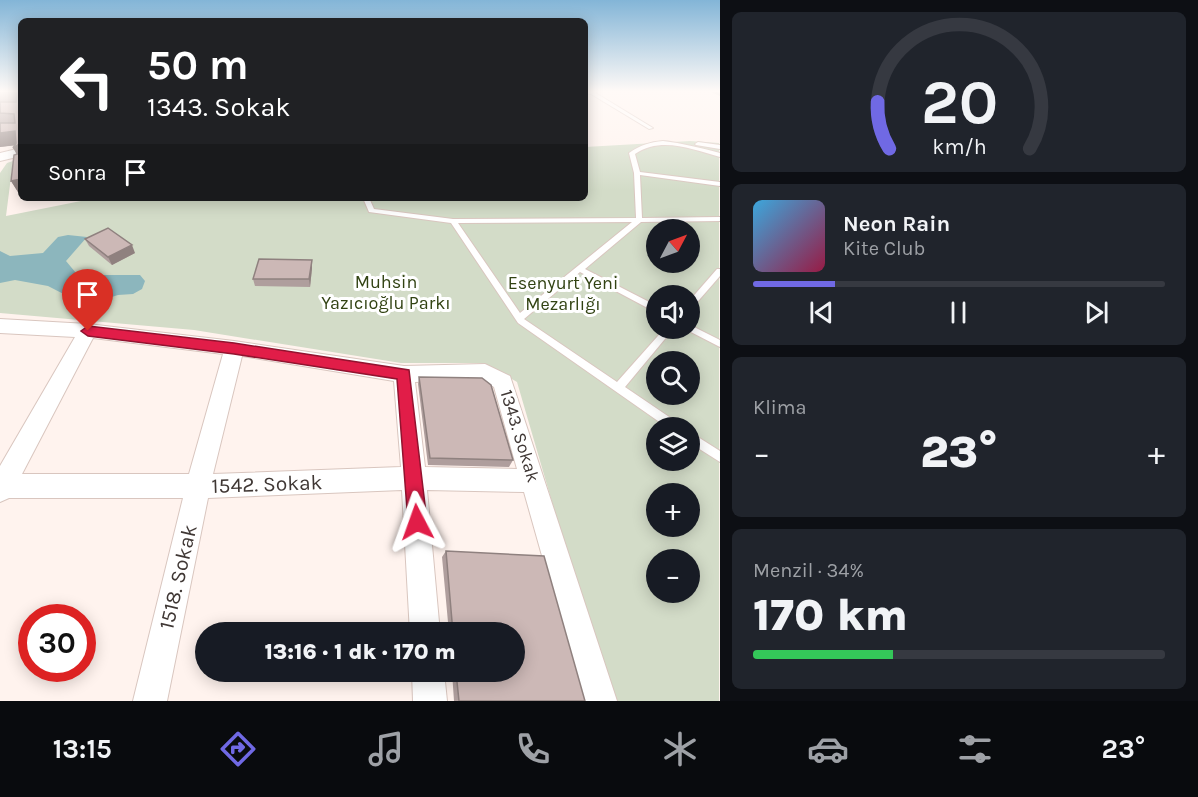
<!DOCTYPE html>
<html lang="tr">
<head>
<meta charset="utf-8">
<style>
  body { margin:0; font-family:Karla,sans-serif; background:#20242c; color:#f1f3f6; height:100vh; display:flex; flex-direction:column; font-size:22px; white-space:nowrap }
  * { box-sizing:border-box; margin:0 }
  p { font-size:20px; color:#9ea1a6 }
  .icon { flex:none; width:33px; height:33px; fill:none; stroke:currentColor; stroke-width:2; stroke-linecap:round; stroke-linejoin:round }
  .map { position:relative; flex:1; overflow:hidden }
  .drawer { display:flex; flex-direction:column; gap:12px; padding:12px; background:#0d0f14; width:478px }
  .drawer>* { flex:none }
  .banner { position:absolute; left:18px; top:18px; width:570px; height:183px; border-radius:9px; box-shadow:0 3px 15px #0003; background:#202124; color:#fff; overflow:hidden }
  .needle { width:39px; rotate:49deg }
  .buttons { position:absolute; left:646px; top:219px; display:grid; gap:12px }
  .buttons a { display:grid; place-items:center; width:54px; height:54px; border-radius:50%; background:#171b24; box-shadow:0 3px 15px #0003; font-size:30px }
  .speed { position:absolute; left:18px; top:604px; display:flex; gap:12px; font-size:30px; font-weight:700; text-align:center }
  .speed>* { display:grid; place-content:center; width:78px; height:78px; border-radius:50%; background:#171b24; box-shadow:0 3px 15px #0003; line-height:1 }
  .speed .limit { border:9px solid #d22; background:#fff; color:#111 }
  .pin { position:absolute; display:grid; place-items:center; width:51px; height:51px; color:#fff; margin:-62px -26px; border-radius:50% 50% 50% 0; rotate:-45deg; box-shadow:0 0 6px #0007 }
  .pin .icon { rotate:45deg }
  .me { position:absolute; width:66px; margin:-33px; rotate:356deg; stroke-linejoin:round; filter:drop-shadow(0 0 4px #0008) }
  .turn { display:flex; align-items:center; gap:21px; height:126px; padding:0 30px; font-size:27px }
  .turn .icon { width:78px; height:78px; stroke-width:2.5 }
  .turn b { display:block; font-size:42px; line-height:51px }
  .then { display:flex; align-items:center; height:57px; padding:0 30px; background:#0003; gap:12px; font-size:22px }
  .big { font-size:45px; font-weight:800; line-height:1.1 }
  .drawer .card { flex:1; display:flex; flex-direction:column; justify-content:center; gap:9px; min-width:0; padding:0 21px; border-radius:9px; background:#20242c }
  .drawer .dial { align-items:center; gap:0 }
  .dial svg { height:156px; overflow:visible; fill:none; stroke:#363941; stroke-width:7; stroke-linecap:round; text-anchor:middle }
  .dial text { fill:#f1f3f6; stroke:none }
  .song { display:flex; align-items:center; gap:18px }
  .cover { width:72px; height:72px; border-radius:9px; background:linear-gradient(135deg,hsl(200 70% 55%),hsl(340 70% 35%)) }
  .played { height:6px; border-radius:3px; background:linear-gradient(90deg,#7069e4 20%,#363941 20%) }
  .keys { display:flex; justify-content:space-around; direction:ltr }
  .heat { display:flex; justify-content:space-between; align-items:center; font-size:33px; direction:ltr }
  .charge { height:9px; border-radius:4px; background:linear-gradient(90deg,#34c759 34%,#363941 0) }
  .trip { position:absolute; left:195px; top:622px; width:330px; height:60px; border-radius:30px; background:#171b24; box-shadow:0 3px 15px #0003; font-weight:800; line-height:60px; text-align:center }
  .tab-bar { display:flex; height:96px; justify-content:space-around; align-items:center; background:#090b0e; color:#9ea1a6 }
  .tab-bar .icon { width:42px; height:42px }
  .tab-bar .on { color:#7069e4 }
  .tab-bar b { font-size:27px; color:#f1f3f6 }
  main { display:flex; flex:1; min-height:0 }
  .map>svg:first-child { display:block }
  .green { fill:#d3dcc8; fill-rule:evenodd }
  .water { fill:#8cb6bd }
  .lines { fill:none; stroke-linecap:round; stroke-linejoin:round }
  .service-casing { stroke:#d9c6bf; stroke-width:2 }
  .minor-casing { stroke:#d9c6bf; stroke-width:2 }
  .service { fill:#fff; fill-rule:evenodd }
  .minor { fill:#fff; fill-rule:evenodd }
  .wall { fill:#af9e9d }
  .shaded-wall { fill:#8f817f }
  .building { fill:#ccb8b6; stroke:#8f817f; stroke-width:1.5 }
  .route { fill:#e11d48; stroke:#92132f; stroke-width:1.5 }
  .labels { text-anchor:middle; stroke-width:6; stroke-linejoin:round; paint-order:stroke }
  .park-label { font-size:18px; fill:#324313; stroke:#fff }
  .street-label { font-size:18px; fill:#3f3734; stroke:#fff }
  .near-street-label { font-size:21px; fill:#3f3734; stroke:#fff }
</style>
</head>
<body>
<main>
<div class="map">
<svg width="720" height="701" viewBox="0 0 720 701">
  <rect width="100%" height="100%" fill="#fff3ee"/>
  <path class="green" d="M690 141 719 143V701H610L517 382 484 363H401L194 330 0 313V173L7 163 13 161 6 216 96 198H585V147ZM657 230H690V262H657ZM657 296H690V328H657ZM657 362H690V394H657ZM657 428H690V460H657ZM657 494H690V526H657ZM657 560H690V592H657Z"/>
  <path class="water" d="M68 235 87 237 66 261 76 273 90 275H140L145 281 142 289 133 294 118 295 96 302H79L48 286 15 280 0 283V251L10 256 43 253 58 237Z"/>
  <g class="lines">
    <g class="service-casing">
      <g id="service">
        <path d="M585 92H594L653 128 649 129 591 94H585Z"/>
        <path d="M663 141C682 143 701 148 720 153V157C692 149 661 136 635 154L640 172 720 182V186L640 175 642 218 720 217V221L641 222 585 269 657 306V313L580 272 524 319 617 382 665 328H674L625 387 681 425 682 428H668L518 323 451 223 369 212 363 198H369L374 209 453 219 636 218 634 173 629 153C640 145 650 142 663 141ZM632 222 520 313 458 223Z"/>
        <path d="M698 142 720 145V149L696 145 695 144Z"/>
        <path d="M717 269H720V276L693 307 690 308V300Z"/>
        <path d="M690 325 720 340V347L687 330 686 328H690Z"/>
        <path d="M690 432 720 451V462L690 443Z"/>
      </g>
    </g>
    <g class="minor-casing">
      <g id="minor">
        <path d="M21 148V156L0 161V153Z"/>
        <path d="M0 319 88 324 234 341 404 366 485 364 510 376 617 701H583L524 492 427 490 440 633H410L402 490 208 498 167 701H133L183 498H9L0 502V466L75 337 0 333ZM93 338 223 354 189 474H22ZM242 356 394 381 401 467 213 474ZM482 380 494 387 517 469 425 467 415 382Z"/>
        <path d="M412 672H444L447 701H413Z"/>
      </g>
    </g>
    <use href="#service" class="service"/>
    <use href="#minor" class="minor"/>
  </g>
  <g class="wall">
    <path d="M0 92H21L18 192 11 181 16 154 15 145 0 147Z"/>
    <path d="M711 92H720V96Z"/>
    <path d="M85 239 135 253 112 265 89 246Z"/>
    <path d="M312 268 310 287 255 286 253 279Z"/>
    <path d="M419 377 513 460 509 467 428 465 418 384Z"/>
    <path d="M446 551 585 701H454L452 672H514V633H449L442 557Z"/>
  </g>
  <g class="shaded-wall">
    <path d="M15 131 21 142V161L13 148 18 145 0 147V133Z"/>
    <path d="M21 179V191L18 192 11 181Z"/>
    <path d="M132 245 135 253 112 265 108 257Z"/>
    <path d="M312 260V268L310 287 309 279Z"/>
  </g>
  <g class="building">
    <path d="M0 92H21V143L13 148 16 143 15 131 0 133V123H15L14 114 0 113V102H16L17 94 15 92Z"/>
    <path d="M21 153V179L11 181 14 155Z"/>
    <path d="M108 228 132 245 108 257 85 239Z"/>
    <path d="M259 259 312 260 309 279H253Z"/>
    <path d="M419 377 482 378 491 385 513 460 430 458Z"/>
    <path d="M446 551 544 556 585 701H459L456 672H514V633H453Z"/>
  </g>
  <linearGradient id="sky" x2="0" y2="1"><stop stop-color="#83b5d7"/><stop offset="0.48" stop-color="#fffaf7"/><stop offset="1" stop-color="#fffaf7" stop-opacity="0"/></linearGradient>
  <rect width="720" height="190" fill="url(#sky)"/>
  <path class="route" d="M88 326 234 343 409 370 427 522 424 529 417 531 411 529 408 522 397 379 234 354 88 336 81 331Z"/>
  <g class="labels">
    <g class="park-label">
      <text x="386" y="288">Muhsin<tspan x="386" dy="21">Yazıcıoğlu Parkı</tspan></text>
      <text x="563" y="289">Esenyurt Yeni<tspan x="563" dy="21">Mezarlığı</tspan></text>
    </g>
    <g class="street-label">
      <text transform="translate(520 436) rotate(73)" y="6">1343. Sokak</text>
    </g>
    <g class="near-street-label">
      <text transform="translate(267 484) rotate(-2)" y="7">1542. Sokak</text>
      <text transform="translate(178 577) rotate(-77)" y="7">1518. Sokak</text>
    </g>
  </g>
</svg>
<div class="buttons">
<a><svg class="needle" viewBox="-14 -14 28 28"><path d="M0-13l5 13h-10z" fill="#e53935"/><path d="M0 13l5-13h-10z" fill="#9ea1a6"/></svg></a>
<a><svg class="icon" aria-label="sound" viewBox="0 0 24 24"><path d="M4 9h4l5-4v14l-5-4H4zM17 9q2 3 0 6"/></svg></a>
<a><svg class="icon" aria-label="search" viewBox="0 0 24 24"><circle cx="10" cy="10" r="6"/><path d="M15 15l6 6"/></svg></a>
<a><svg class="icon" aria-label="layers" viewBox="0 0 24 24"><path d="M12 4l9 5-9 5-9-5zM3 14l9 5 9-5"/></svg></a>
<a>+</a>
<a>−</a>
</div>
<div class="speed"><div class="limit">30</div></div>
<div class="pin" style="left:88px;top:331px;background:#d93025"><svg class="icon" aria-label="arrive" viewBox="0 0 24 24"><path d="M6 21V4h12l-3 4 3 4H6"/></svg></div>
<svg class="me" style="left:417px;top:522px" viewBox="-20 -20 40 40"><path d="M0-17L14 15 0 8-14 15z" fill="#e11d48" stroke="#fff" stroke-width="4"/></svg>
<div class="trip">13:16 · 1 dk · 170 m</div>
<div class="banner">
<div class="turn"><svg class="icon" aria-label="left" viewBox="0 0 24 24"><path d="M17 20v-9H6M10 6l-5 5 5 5"/></svg><div><b>50 m</b>1343. Sokak</div></div>
<div class="then">Sonra<svg class="icon" aria-label="arrive" viewBox="0 0 24 24"><path d="M6 21V4h12l-3 4 3 4H6"/></svg></div>
</div>
</div>
<section class="drawer">
<div class="card dial"><svg viewBox="0 0 100 80">
<path d="M14 69A42 42 0 1 1 86 69"/>
<path d="M14 69A42 42 0 0 1 8 45" stroke="#7069e4"/>
<text x="50" y="56" font-size="32" font-weight="700">20</text>
<text x="50" y="72" font-size="11">km/h</text>
</svg></div>
<div class="card">
<div class="song"><i class="cover"></i><div><b>Neon Rain</b><p>Kite Club</p></div></div>
<div class="played"></div>
<div class="keys"><svg class="icon" aria-label="previous" viewBox="0 0 24 24"><path d="M18 5L8 12l10 7zM5 5v14"/></svg><svg class="icon" aria-label="pause" viewBox="0 0 24 24"><path d="M8 5v14M16 5v14"/></svg><svg class="icon" aria-label="next" viewBox="0 0 24 24"><path d="M6 5l10 7-10 7zM19 5v14"/></svg></div>
</div>
<div class="card"><p>Klima</p>
<div class="heat"><a>−</a><b class="big">23°</b><a>+</a></div>
</div>
<div class="card"><p>Menzil · 34%</p><b class="big">170 km</b><div class="charge"></div></div>
</section>
</main>
<nav class="tab-bar">
<b>13:15</b>
<svg class="icon on" aria-label="directions" viewBox="0 0 24 24"><path d="M12 3l9 9-9 9-9-9zM9 14v-3h6M13 9l2 2-2 2"/></svg>
<svg class="icon" aria-label="music" viewBox="0 0 24 24"><path d="M9 18V5l10-2v13"/><circle cx="6" cy="18" r="3"/><circle cx="16" cy="16" r="3"/></svg>
<svg class="icon" aria-label="phone" viewBox="0 0 24 24"><path d="M5 4h4l2 5-3 2q2 4 5 5l2-3 5 2v4C11 20 4 13 5 4z"/></svg>
<svg class="icon" aria-label="climate" viewBox="0 0 24 24"><path d="M12 3v18M4 7l16 10M4 17L20 7"/></svg>
<svg class="icon" aria-label="car" viewBox="0 0 24 24"><path d="M5 17H2v-5l4-1 3-4h7l3 4 3 1v5h-3M9 17h6M6 11h13"/><circle cx="7" cy="17" r="2"/><circle cx="17" cy="17" r="2"/></svg>
<svg class="icon" aria-label="filters" viewBox="0 0 24 24"><path d="M4 7h16M4 17h16"/><circle cx="9" cy="7" r="2"/><circle cx="15" cy="17" r="2"/></svg>
<b>23°</b>
</nav>
</body>
</html>
